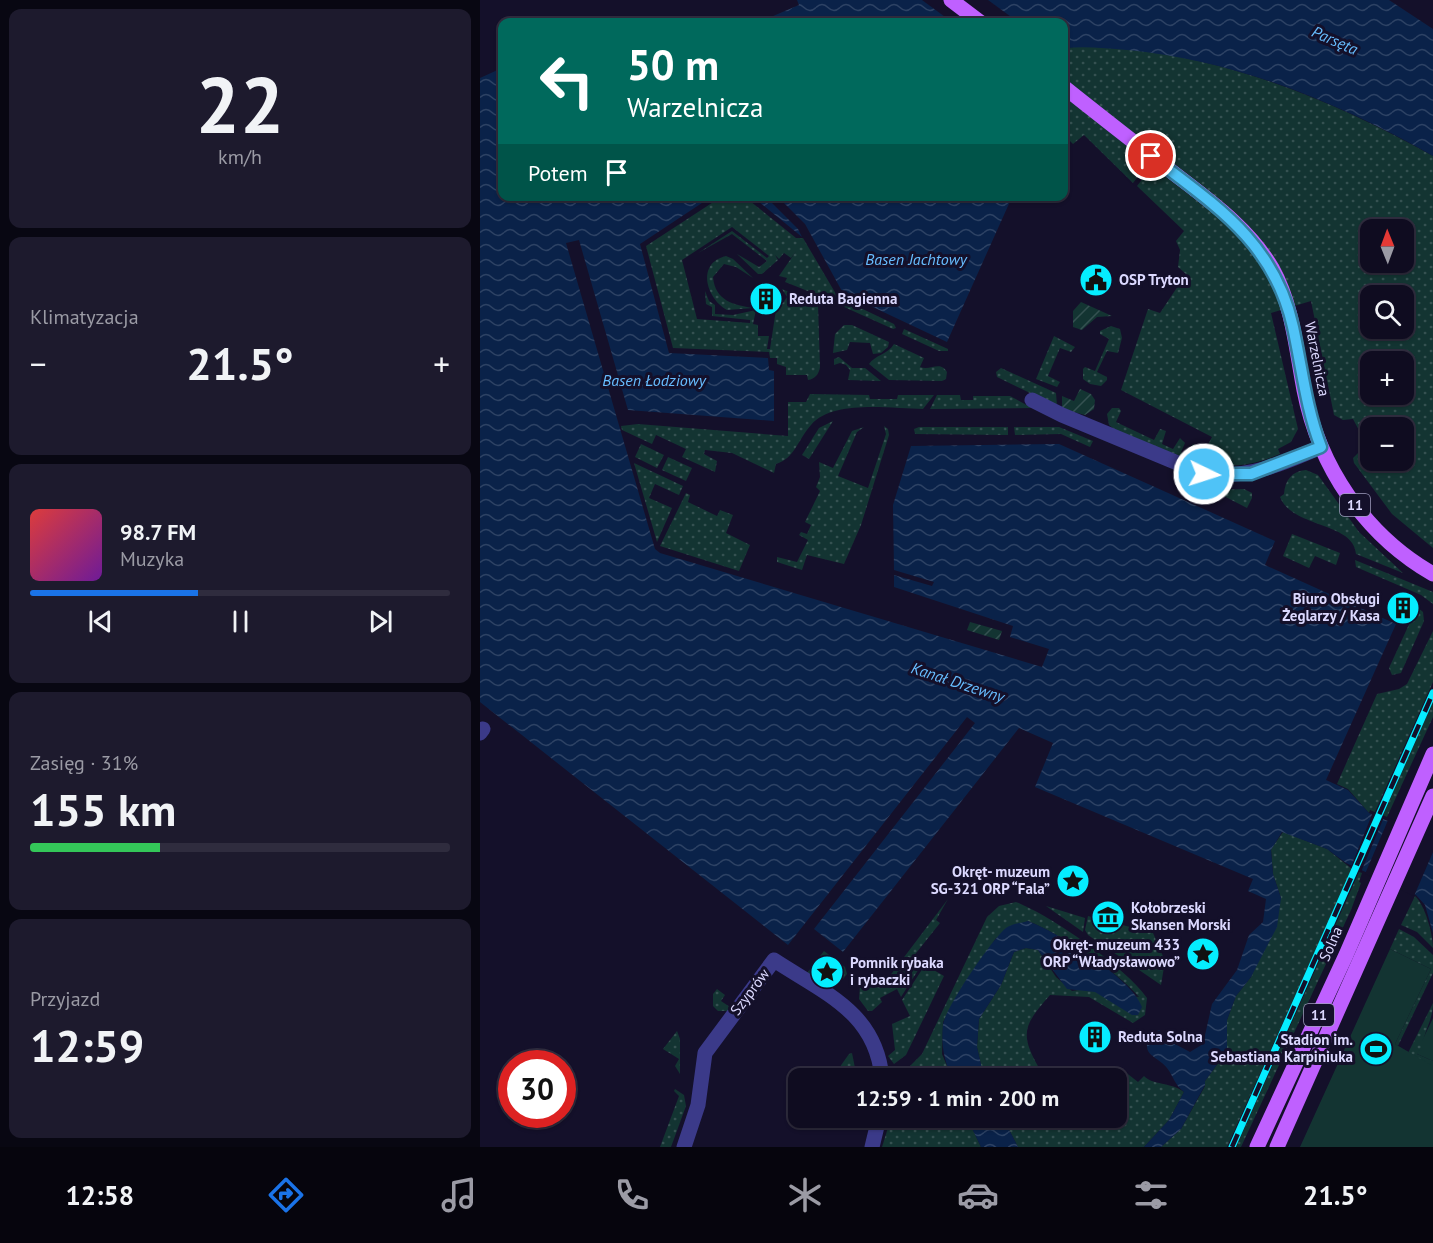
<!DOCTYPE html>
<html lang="pl">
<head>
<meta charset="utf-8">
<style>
  body { margin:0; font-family:"PT Sans",sans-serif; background:#1d1a2d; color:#f1f3f6; height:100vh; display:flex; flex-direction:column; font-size:22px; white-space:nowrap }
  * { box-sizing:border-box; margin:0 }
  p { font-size:20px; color:#9b9ba5 }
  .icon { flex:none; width:33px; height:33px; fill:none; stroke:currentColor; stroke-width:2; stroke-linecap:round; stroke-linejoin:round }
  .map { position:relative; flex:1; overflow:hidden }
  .panel { display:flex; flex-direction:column; gap:9px; padding:9px; background:#080712; width:480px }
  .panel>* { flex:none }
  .hud { position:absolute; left:18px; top:18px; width:570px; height:183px; border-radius:12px; box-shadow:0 2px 4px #0004,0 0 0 2px #2f2c3e; background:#00695c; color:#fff; overflow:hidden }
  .needle { width:39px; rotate:359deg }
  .buttons { position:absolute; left:880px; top:219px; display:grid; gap:12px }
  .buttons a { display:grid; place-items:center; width:54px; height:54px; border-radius:12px; background:#0f0c20; box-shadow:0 2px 4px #0004,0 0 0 2px #2f2c3e; font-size:30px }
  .speed { position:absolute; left:18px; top:1050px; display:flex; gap:12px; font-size:30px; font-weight:700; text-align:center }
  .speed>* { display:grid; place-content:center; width:78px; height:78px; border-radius:50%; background:#0f0c20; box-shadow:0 2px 4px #0004,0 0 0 2px #2f2c3e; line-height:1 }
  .speed .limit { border:9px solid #d22; background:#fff; color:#111 }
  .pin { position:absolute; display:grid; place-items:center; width:51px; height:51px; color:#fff; margin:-26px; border:3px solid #fff; border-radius:50%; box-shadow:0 2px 6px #0007 }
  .me { position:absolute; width:66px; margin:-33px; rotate:94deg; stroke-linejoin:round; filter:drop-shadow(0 0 4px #0008) }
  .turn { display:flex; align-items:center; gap:21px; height:126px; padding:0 30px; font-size:27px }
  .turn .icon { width:78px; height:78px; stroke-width:2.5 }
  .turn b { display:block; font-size:42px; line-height:51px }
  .then { display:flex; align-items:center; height:57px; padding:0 30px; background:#0003; gap:12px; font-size:22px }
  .big { font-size:45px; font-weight:600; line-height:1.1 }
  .panel .widget { flex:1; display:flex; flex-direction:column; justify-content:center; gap:9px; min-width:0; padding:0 21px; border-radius:12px; background:#1d1a2d }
  .panel .dial { align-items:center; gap:0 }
  .dial b { font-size:78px; line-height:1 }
  .song { display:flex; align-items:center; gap:18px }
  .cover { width:72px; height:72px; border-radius:9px; background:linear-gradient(135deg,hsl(0 70% 55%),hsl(280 70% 35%)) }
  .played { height:6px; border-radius:3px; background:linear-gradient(90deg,#1a73e8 40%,#2f2c3e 40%) }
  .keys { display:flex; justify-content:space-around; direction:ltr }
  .heat { display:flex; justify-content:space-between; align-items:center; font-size:33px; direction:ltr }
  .charge { height:9px; border-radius:4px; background:linear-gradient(90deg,#34c759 31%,#2f2c3e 0) }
  .trip { position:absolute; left:308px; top:1068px; width:339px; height:60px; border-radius:12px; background:#0f0c20; box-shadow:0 2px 4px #0004,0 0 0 2px #2f2c3e; font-weight:600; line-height:60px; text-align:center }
  .dock { display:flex; height:96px; justify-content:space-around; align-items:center; background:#06050d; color:#9b9ba5 }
  .dock .icon { width:42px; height:42px }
  .dock .current { color:#1a73e8 }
  .dock b { font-size:27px; color:#f1f3f6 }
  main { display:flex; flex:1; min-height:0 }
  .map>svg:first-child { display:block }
  .grass { fill:url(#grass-dots); fill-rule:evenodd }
  .garden { fill:url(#garden-furrows) }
  .pitch { fill:#133432 }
  .water { fill:url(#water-waves) }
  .pier { fill:#14102a }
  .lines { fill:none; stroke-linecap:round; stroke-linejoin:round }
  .minor { stroke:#3b3a89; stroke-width:15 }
  .major { stroke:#bf60ff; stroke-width:15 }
  .rail-casing { stroke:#05edff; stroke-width:7 }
  .rail { stroke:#14102a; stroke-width:4.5; stroke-dasharray:14; stroke-linecap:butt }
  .route-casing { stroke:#337fa1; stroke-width:15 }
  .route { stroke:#4fc3f7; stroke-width:10 }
  .labels { text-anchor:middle; stroke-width:6; stroke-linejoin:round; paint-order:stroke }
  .shield { fill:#14102a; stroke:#a09dbf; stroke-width:1.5 }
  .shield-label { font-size:14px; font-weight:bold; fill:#dcd9ff }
  .poi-label { font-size:15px; font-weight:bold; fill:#dcd9ff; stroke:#14102a; text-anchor:start }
  .street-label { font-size:15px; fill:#dcd9ff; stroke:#14102a }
  .water-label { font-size:16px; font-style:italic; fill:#67bdff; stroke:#14102a }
</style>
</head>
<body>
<main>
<section class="panel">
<div class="widget dial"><b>22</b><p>km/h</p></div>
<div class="widget"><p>Klimatyzacja</p>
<div class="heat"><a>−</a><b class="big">21.5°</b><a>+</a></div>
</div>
<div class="widget">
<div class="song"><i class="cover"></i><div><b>98.7 FM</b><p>Muzyka</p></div></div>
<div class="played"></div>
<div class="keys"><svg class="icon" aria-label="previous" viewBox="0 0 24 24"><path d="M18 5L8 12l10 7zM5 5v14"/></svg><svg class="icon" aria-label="pause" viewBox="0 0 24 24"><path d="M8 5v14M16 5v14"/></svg><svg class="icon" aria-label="next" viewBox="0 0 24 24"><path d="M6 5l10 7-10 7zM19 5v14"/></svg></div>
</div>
<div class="widget"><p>Zasięg · 31%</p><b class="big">155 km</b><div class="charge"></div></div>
<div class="widget"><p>Przyjazd</p><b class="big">12:59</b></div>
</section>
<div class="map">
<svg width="953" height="1147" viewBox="0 0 953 1147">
  <defs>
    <pattern id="grass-dots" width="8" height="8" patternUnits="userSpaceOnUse" patternTransform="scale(1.5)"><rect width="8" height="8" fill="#133432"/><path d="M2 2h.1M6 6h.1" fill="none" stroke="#355151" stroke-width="1.8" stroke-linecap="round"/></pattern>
    <pattern id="garden-furrows" width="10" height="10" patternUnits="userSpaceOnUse" patternTransform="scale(1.5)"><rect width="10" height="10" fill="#133432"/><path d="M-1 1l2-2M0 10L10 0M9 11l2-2" fill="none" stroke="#355151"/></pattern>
    <pattern id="water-waves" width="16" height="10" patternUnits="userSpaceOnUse" patternTransform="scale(1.5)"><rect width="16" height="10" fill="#0a2249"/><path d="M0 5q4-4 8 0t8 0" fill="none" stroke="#2d4264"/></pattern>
  </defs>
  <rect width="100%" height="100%" fill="#14102a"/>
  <g class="grass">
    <path d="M603 46C630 48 658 49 685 54 780 71 869 109 953 156V548L912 514 874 463 873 458 879 452 883 438 873 419 863 420 854 415 831 301 791 313 818 429 811 442 798 449 800 454C751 475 723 464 675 447 660 441 641 436 629 425L627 414 632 408H639L641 411 636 422 674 440 680 429 686 431 682 444 693 449 700 438 705 443 701 452 706 455 713 444 725 450 732 437 641 390 668 309 680 313 706 274 698 267 700 250 696 241 704 231 657 186 667 173 663 170 653 183 604 135 593 144 584 135V48ZM891 230H924V262H891ZM891 296H924V328H891ZM891 362H924V394H891ZM891 428H924V460H891Z"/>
    <path d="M241 197H265L316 238H323L356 294V298L353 302C338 295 321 288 305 282L307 278 299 276 317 250 311 258 304 253 299 259 295 255 298 260 282 274H278L257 254 279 267 287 261 252 234 218 253 252 231 287 258 289 256 252 227 202 260 217 319 270 323V320L232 316V307L226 304 225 291 229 301 235 305V314L253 315 276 310 273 324 278 325V336H289L287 349H290L297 303H303L307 297 302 289 338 304 340 367C339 374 335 379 328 380L327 375H306V367L297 364V358H290L289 352 193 348 166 246Z"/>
    <path d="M246 256 253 259 273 278 256 267 244 264 233 277C235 301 254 305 273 308L247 310C226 298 216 263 246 256Z"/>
    <path d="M364 300 414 324 416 328 413 329 362 306Z"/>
    <path d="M364 325H372L409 342 408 347 401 353 393 354 390 343 370 342 367 350 353 353 355 334Z"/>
    <path d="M631 326 640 329 642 338 638 353 627 351 617 372 627 377V380L621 386 610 384 603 379V369L605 367 615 371 629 339 620 334V331Z"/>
    <path d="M424 329 468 349V351H459L422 334Z"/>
    <path d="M574 336 595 347 591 352 580 348 568 376 580 382 577 387 556 379Z"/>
    <path d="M414 344 444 358 440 367C451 371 460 360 467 372L466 379 462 381 409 380 389 364C395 355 407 355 414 344Z"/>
    <path d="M359 357 372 368H385L401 381 368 380 370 370 366 365 360 363 354 365V359Z"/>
    <path d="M521 368 576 393 577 406 517 377 516 372Z"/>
    <path d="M330 394 389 395 390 399H417L418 395H454L443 409C412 409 353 399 331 425 317 441 315 458 296 464L294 473 252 453 225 450 224 454 237 461 235 472 202 457 206 449 176 435 172 444 142 430 141 426 158 424 308 436V402H326Z"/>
    <path d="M457 395H480L481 400H493V396H530L552 408 450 409Z"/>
    <path d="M353 421 329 459 322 455 339 428Z"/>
    <path d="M404 426 408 429 409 435 381 525 364 564 327 555 322 570 297 562V557L317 562 328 540 319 535 321 532 327 534 331 525 325 522 340 491 336 487 340 477 339 462 353 468 372 431 384 427 377 432 358 476 388 488 406 434Z"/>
    <path d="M439 427H528V435L435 434 434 429Z"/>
    <path d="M534 427H579L613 441 610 447 581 434 535 435Z"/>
    <path d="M161 444 184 455 177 468 155 457Z"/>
    <path d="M188 457 212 468 206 481 182 470Z"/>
    <path d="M154 463 203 486 199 495 175 484 169 498 192 508 177 542Z"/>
    <path d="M826 470 838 475 879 532 923 573 876 554C874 522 812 528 800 497L804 494C805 480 812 471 826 470Z"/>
    <path d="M732 490 764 489 772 493V498L767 508Z"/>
    <path d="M206 493 210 495 208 502 237 516 240 510 253 515 246 533 270 545 259 571 180 546Z"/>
    <path d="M812 534 860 553 856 565 835 556 829 568 803 556Z"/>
    <path d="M875 560 953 592V604L941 595 876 567Z"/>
    <path d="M937 607 943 612 944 621 921 673 912 675 909 668Z"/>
    <path d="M953 631V682L895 812 890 810 889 813 868 789 857 784 897 694 919 689 927 684Z"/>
    <path d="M953 702V717L907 817 903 815Z"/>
    <path d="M803 832 847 849 872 869 747 1147H681L701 1129 725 1086V1081L747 1051V1020L756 996 771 977 801 898 793 874 791 849Z"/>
    <path d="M879 872 882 873 879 882 881 883 871 910 761 1147H756Z"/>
    <path d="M935 896C945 905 953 934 953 948L937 932 921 925Z"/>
    <path d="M468 899 456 920 460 923 433 957 442 964 421 997 417 989 400 998 402 1002 392 1011H388L379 999 380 986 389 975 403 985Z"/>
    <path d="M536 902C570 915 647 968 667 998L665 1015 653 1023 609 997 570 995C544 1025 539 1033 559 1068L582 1076 504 1078 497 1047 499 1019 521 985 534 952 546 948 558 950 576 977 592 991 605 989 659 997C637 971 579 933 548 921L516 938 479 993 463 1022 462 1054 472 1078H424L426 1076 423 1073 442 1054 507 917 519 906Z"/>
    <path d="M566 906 605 918 603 932Z"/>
    <path d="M608 916 673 933 685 961 681 985 608 935 605 930Z"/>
    <path d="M919 929 934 937 953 955V973L918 1046 915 1044 951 969 910 949Z"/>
    <path d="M344 951 365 967 367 974 363 979 354 982 351 969 343 970 340 981 327 973Z"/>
    <path d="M445 965 464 976 426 1055 414 1064 408 1056 415 1050 412 1024 430 1016 422 1000Z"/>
    <path d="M237 989 245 995 241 1001 250 1007 248 1011H238L233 1006V994Z"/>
    <path d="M953 1003C953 1022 942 1033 942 1051L937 1054 953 1061V1068L930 1057 928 1053Z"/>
    <path d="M197 1031 200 1039V1074L195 1066 199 1059 183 1049Z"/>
    <path d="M372 1053 377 1078H352L369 1054Z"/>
    <path d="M644 1071 658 1082 664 1076C672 1085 691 1082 704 1092L689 1120 664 1147H538L523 1118H636V1078H628Z"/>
    <path d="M195 1089 204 1095 206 1106 191 1147H180L199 1096 194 1091Z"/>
    <path d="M411 1118H487L501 1147H402Z"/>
  </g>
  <g class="garden">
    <path d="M601 302 632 316 617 317 602 330 593 327V311Z"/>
    <path d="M600 389 611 394 615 400 614 409 605 415 582 409V396L594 401Z"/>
    <path d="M490 622 522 631 519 640 487 630Z"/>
  </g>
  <g class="pitch">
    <path d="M910 949 951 969 915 1044 953 1066V1147H820Z"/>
    <path d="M953 1018V1061L937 1054 939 1050 942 1051V1041Z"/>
  </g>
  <g class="water">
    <path d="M317 0H909L953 29V156C859 103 756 60 647 50 626 48 605 46 584 48V22H279L319 5Z"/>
    <path d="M22 68V196L231 197 160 244 189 353 288 358 289 370 294 371V421L148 410 99 240 86 243 175 549 180 553 562 667 569 649 530 637 533 626 414 587V575L452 586 454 582 414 570 413 505 431 446 579 444 795 541 785 565 916 624 846 780 868 790 889 813 953 840V933L945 905 936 895 866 863 847 849 802 832 791 850 793 874 801 898 797 927 771 977 756 996 747 1020V1051L725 1081V1085L701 1129 681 1147H664L689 1120 704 1092C694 1084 694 1077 687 1068 678 1056 661 1056 669 1037L679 1030 693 1043 710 1052 723 1044 732 1004 757 970 769 935 783 922 786 899 768 891 773 879 555 787 573 743 539 728 363 952 334 929 495 723 487 717 308 945 0 702V78Z"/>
    <path d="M273 197H286L318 229 322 237Z"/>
    <path d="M298 197H532L467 342 363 293 325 224Z"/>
    <path d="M548 921C577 932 652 978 662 1007L658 1015H652L615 992 587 989 558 950 546 948 534 952 521 985 499 1019 497 1047 504 1078H472C464 1060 461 1045 463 1025 465 1008 512 939 526 928 531 924 541 923 548 921Z"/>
    <path d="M487 1118H523L538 1147H501Z"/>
  </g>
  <g class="pier">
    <path d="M442 0H508L538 22H472Z"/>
    <path d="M893 812 904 817 881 872 871 867Z"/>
    <path d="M909 818 953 837V852L934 896 885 874Z"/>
  </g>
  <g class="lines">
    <g class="minor">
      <path d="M552 400 582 415 724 474C768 479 802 464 841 447"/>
      <path d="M0 733 3 729"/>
      <path d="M204 1147 218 1105 225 1053 294 960C344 993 396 1012 402 1078"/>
      <path d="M392 1147 399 1118"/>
    </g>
    <g class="major">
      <path d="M471 0 500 22"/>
      <path d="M584 87C619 115 655 143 691 171 727 199 768 227 792 268 813 306 816 349 824 390 839 467 885 535 953 574"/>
      <path d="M777 1147 866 955 953 754"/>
      <path d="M797 1147 953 796"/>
    </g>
    <g class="rail-casing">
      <path id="rail" d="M752 1147 953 693"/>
    </g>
    <use href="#rail" class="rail"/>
  </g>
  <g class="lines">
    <g class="route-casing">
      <path id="route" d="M671 156C736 206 794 242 813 327 822 368 826 408 841 447L771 474H724"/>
    </g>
    <use href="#route" class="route"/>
  </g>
  <defs>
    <g id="civic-disc" transform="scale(1.725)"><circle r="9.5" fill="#05edff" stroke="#14102a"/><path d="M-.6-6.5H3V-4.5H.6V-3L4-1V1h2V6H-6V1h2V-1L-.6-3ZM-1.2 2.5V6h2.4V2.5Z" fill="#111"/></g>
    <g id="building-disc" transform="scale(1.725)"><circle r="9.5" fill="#05edff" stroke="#14102a"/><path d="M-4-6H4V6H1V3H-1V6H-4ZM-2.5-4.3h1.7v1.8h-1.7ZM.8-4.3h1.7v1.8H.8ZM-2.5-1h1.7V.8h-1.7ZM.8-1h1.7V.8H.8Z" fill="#111"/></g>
    <g id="sight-disc" transform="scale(1.725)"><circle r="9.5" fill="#05edff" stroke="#14102a"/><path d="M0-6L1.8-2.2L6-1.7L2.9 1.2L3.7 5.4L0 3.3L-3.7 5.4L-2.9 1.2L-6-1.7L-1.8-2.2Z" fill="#111"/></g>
    <g id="museum-disc" transform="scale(1.725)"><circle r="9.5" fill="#05edff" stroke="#14102a"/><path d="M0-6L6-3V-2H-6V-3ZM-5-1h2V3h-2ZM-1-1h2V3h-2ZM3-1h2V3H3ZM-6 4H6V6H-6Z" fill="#111"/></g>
    <g id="stadium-disc" transform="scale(1.725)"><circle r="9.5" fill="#05edff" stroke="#14102a"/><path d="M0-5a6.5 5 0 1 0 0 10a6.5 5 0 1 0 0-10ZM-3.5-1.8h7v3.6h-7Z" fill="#111"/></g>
  </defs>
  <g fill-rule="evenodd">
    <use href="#civic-disc" x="616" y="280"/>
    <use href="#building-disc" x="286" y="299"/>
    <use href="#building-disc" x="923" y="608"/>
    <use href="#sight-disc" x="593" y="881"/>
    <use href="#museum-disc" x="628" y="917"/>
    <use href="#sight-disc" x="723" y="954"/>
    <use href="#sight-disc" x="347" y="972"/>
    <use href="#building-disc" x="615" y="1037"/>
    <use href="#stadium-disc" x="896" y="1049"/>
  </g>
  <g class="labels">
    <g class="shield">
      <rect x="860" y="494" width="30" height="22" rx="4.5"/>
      <rect x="824" y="1004" width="30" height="22" rx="4.5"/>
    </g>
    <g class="shield-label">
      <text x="875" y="510">11</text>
      <text x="839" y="1020">11</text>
    </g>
    <g class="poi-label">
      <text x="639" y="285">OSP Tryton</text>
      <text x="309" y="304">Reduta Bagienna</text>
      <text x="900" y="604" text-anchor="end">Biuro Obsługi<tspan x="900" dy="17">Żeglarzy / Kasa</tspan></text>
      <text x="570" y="877" text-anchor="end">Okręt- muzeum<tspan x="570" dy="17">SG-321 ORP “Fala”</tspan></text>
      <text x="651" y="913">Kołobrzeski<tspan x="651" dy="17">Skansen Morski</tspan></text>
      <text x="700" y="950" text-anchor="end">Okręt- muzeum 433<tspan x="700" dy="17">ORP “Władysławowo”</tspan></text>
      <text x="370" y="968">Pomnik rybaka<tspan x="370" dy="17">i rybaczki</tspan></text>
      <text x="638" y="1042">Reduta Solna</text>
      <text x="873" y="1045" text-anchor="end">Stadion im.<tspan x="873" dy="17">Sebastiana Karpiniuka</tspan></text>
    </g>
    <g class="street-label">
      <text transform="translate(837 359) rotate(79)" y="5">Warzelnicza</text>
      <text transform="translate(851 944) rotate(-66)" y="5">Solna</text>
      <text transform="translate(270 992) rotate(-53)" y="5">Szyprów</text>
    </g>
    <g class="water-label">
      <text transform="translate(855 40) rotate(24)" y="6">Parsęta</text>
      <text x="436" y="265">Basen Jachtowy</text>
      <text x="174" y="386">Basen Łodziowy</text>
      <text transform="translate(478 682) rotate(18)" y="6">Kanał Drzewny</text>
    </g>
  </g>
</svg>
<div class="buttons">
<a><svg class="needle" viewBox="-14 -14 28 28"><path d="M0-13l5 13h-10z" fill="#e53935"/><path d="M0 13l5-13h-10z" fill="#9b9ba5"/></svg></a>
<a><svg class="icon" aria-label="search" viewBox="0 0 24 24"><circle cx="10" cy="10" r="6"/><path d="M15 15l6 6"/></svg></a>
<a>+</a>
<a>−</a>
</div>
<div class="speed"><div class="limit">30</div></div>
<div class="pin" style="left:671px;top:156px;background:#d93025"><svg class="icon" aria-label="arrive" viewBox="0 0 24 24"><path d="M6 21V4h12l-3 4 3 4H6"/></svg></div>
<svg class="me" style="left:724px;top:474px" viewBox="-20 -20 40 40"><circle r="17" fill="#4fc3f7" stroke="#fff" stroke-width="3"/><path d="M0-11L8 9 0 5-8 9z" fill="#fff"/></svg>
<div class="trip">12:59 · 1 min · 200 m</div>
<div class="hud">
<div class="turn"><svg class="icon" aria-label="left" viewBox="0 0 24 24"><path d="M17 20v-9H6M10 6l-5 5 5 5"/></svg><div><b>50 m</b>Warzelnicza</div></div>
<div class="then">Potem<svg class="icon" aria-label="arrive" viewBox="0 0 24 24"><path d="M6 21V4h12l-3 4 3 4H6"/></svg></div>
</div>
</div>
</main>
<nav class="dock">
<b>12:58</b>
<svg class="icon current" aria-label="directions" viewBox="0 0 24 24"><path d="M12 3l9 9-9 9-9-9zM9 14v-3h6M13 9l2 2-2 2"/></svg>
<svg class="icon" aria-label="music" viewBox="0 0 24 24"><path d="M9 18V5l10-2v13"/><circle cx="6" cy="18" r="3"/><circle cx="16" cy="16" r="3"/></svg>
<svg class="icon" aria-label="phone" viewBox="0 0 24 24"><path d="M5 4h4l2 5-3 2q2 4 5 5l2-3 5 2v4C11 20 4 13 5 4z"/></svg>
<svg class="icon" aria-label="climate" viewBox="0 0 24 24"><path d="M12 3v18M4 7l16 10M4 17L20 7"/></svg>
<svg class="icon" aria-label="car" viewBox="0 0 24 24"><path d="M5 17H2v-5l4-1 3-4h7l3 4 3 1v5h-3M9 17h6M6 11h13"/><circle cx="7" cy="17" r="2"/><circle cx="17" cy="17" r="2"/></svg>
<svg class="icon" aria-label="filters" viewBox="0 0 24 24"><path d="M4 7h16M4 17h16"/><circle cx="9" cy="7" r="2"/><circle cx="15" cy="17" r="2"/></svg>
<b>21.5°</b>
</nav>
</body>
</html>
